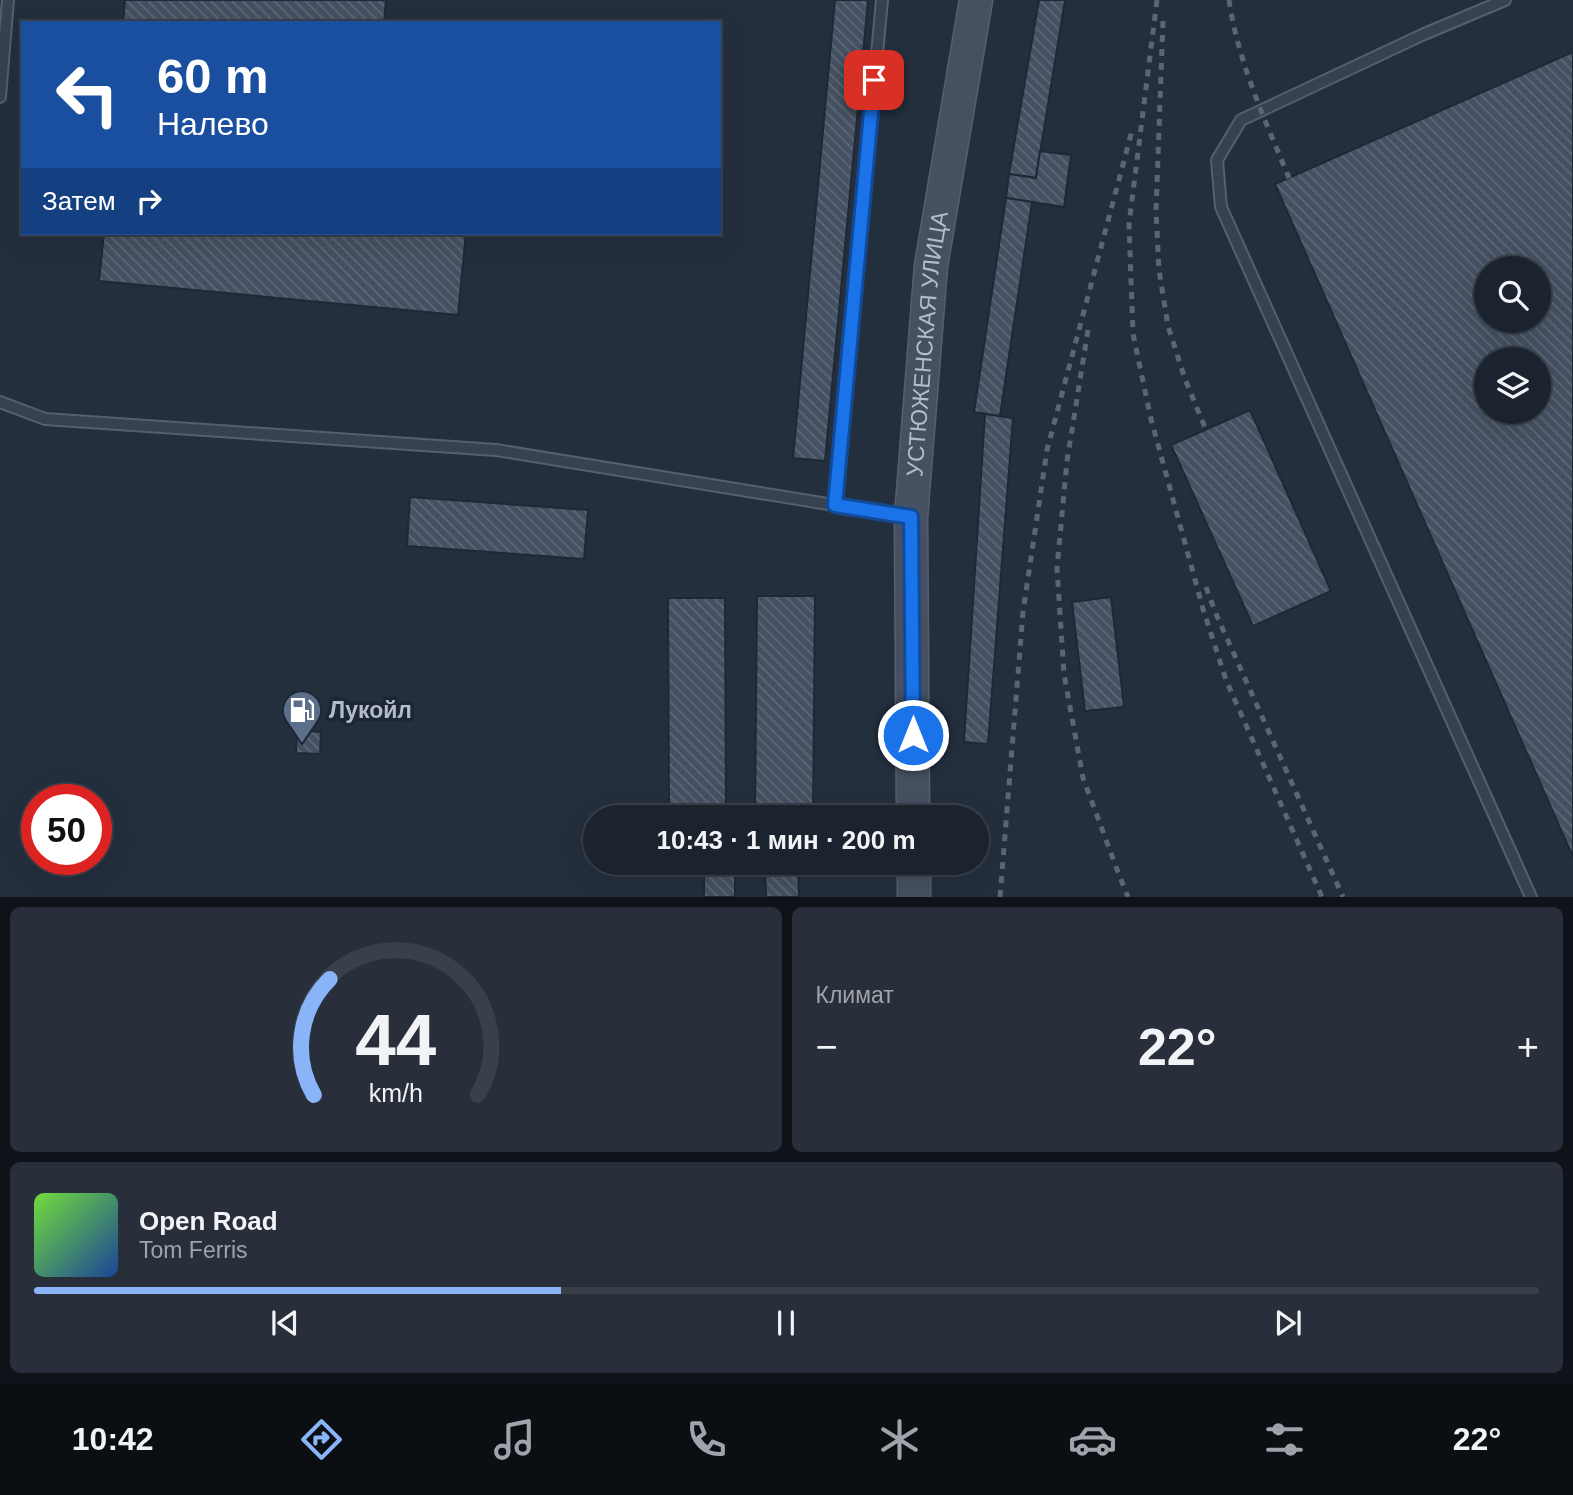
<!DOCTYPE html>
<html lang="ru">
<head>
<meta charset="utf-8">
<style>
  body { margin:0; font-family:Arial,sans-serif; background:#282f3a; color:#f1f3f6; height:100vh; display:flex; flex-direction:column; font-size:26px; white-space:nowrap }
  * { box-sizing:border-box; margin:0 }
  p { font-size:23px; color:#a0a4aa }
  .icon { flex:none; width:38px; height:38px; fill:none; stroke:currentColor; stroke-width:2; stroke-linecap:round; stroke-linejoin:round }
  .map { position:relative; height:897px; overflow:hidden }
  .sheet { display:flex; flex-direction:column; gap:10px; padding:10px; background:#0f1319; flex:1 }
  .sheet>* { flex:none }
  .banner { position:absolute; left:21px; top:21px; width:700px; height:214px; border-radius:0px; box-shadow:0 7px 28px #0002,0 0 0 2px #39404a; background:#1a4fa0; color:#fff; overflow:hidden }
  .fabs { position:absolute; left:1474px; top:256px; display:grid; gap:14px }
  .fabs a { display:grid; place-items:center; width:77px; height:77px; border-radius:50%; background:#1b232e; box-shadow:0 7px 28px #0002,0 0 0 2px #39404a; font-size:35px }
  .speed { position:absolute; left:21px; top:784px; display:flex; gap:14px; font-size:35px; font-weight:700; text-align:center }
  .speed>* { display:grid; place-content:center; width:91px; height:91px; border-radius:50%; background:#1b232e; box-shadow:0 7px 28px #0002,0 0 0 2px #39404a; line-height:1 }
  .speed .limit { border:10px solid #d22; background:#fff; color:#111 }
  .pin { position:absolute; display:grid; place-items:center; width:60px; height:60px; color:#fff; margin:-30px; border-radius:14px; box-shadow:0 4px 10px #0006 }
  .me { position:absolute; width:77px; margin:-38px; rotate:0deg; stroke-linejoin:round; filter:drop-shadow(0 0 5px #0008) }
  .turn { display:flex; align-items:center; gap:24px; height:147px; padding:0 21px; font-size:32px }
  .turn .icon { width:91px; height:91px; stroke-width:2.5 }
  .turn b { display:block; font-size:49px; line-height:60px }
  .then { display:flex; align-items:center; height:66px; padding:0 21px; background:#0003; gap:14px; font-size:26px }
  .big { font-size:52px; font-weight:800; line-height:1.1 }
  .sheet .tile { flex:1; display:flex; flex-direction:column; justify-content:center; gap:10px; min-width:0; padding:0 24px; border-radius:10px; background:#282f3a }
  .sheet .dial { align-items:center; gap:0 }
  .dial svg { height:182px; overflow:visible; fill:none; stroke:#39404a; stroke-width:7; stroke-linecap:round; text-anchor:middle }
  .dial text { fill:#f1f3f6; stroke:none }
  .song { display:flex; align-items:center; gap:21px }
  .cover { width:84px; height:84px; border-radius:10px; background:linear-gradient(135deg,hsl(100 70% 55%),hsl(220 70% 35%)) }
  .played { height:7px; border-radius:4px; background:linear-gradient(90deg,#8ab4f8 35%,#39404a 35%) }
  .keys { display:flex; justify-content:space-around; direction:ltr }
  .heat { display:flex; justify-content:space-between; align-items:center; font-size:38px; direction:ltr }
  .sheet .tiles { flex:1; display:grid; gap:10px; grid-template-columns:1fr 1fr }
  .tile:last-child { grid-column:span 2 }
  .trip { position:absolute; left:583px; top:805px; width:406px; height:70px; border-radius:35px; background:#1b232e; box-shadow:0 7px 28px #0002,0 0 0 2px #39404a; font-weight:800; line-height:70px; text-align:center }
  .tab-bar { display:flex; height:112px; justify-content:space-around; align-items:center; background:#0b0e12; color:#a0a4aa }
  .tab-bar .icon { width:49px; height:49px }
  .tab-bar .current { color:#8ab4f8 }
  .tab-bar b { font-size:32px; color:#f1f3f6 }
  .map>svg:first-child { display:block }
  .building { fill:url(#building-back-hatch); stroke:#1f2835; stroke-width:2; fill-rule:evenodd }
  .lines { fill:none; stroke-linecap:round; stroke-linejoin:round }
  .service-casing { stroke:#565f6c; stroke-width:14 }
  .secondary-casing { stroke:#565f6c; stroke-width:35 }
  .service { stroke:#38414e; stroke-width:10 }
  .secondary { stroke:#465061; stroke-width:32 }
  .rail { stroke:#5a6575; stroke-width:5; stroke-dasharray:7 7; stroke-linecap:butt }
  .route-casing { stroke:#114b97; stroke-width:18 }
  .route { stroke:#1a73e8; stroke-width:12 }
  .labels { text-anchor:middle; stroke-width:7; stroke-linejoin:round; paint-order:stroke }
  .street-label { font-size:23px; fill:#b4bcc9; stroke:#1d2633 }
  .poi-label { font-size:23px; font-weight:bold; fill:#b4bcc9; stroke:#1d2633; text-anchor:start }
</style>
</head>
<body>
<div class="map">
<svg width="1573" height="897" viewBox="0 0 1573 897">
  <defs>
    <pattern id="building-back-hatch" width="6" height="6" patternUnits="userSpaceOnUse" patternTransform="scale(1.75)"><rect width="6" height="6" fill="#455162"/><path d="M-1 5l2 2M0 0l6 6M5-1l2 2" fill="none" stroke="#5d6877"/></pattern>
  </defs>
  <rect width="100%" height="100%" fill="#242f3e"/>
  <g class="building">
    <path d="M125 0H386L384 23H123Z"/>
    <path d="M835 0H868L825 461 793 458Z"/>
    <path d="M1039 0H1065L1036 178 1009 174Z"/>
    <path d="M1573 52V857L1275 184ZM1486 268H1538V320H1486ZM1486 359H1538V411H1486Z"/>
    <path d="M1040 151 1071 155 1064 207 1006 198 1009 174 1036 178Z"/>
    <path d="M1006 198 1032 202 1000 416 974 412Z"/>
    <path d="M104 233H466L458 315 99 281Z"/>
    <path d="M1250 410 1331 591 1253 626 1171 445Z"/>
    <path d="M985 414 1013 418 988 744 964 742Z"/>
    <path d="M410 497 588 510 584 559 407 546Z"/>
    <path d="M757 596H815L813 817H755Z"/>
    <path d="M1111 597 1124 707 1085 711 1072 602Z"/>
    <path d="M668 598H725L726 817H669Z"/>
    <path d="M297 730 321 732 320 754 296 753Z"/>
    <rect x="704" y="863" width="31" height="34"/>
    <path d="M798 863 799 897H766L765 864Z"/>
  </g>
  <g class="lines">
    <g class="service-casing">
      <g id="service">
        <path d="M1505 0 1422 35 1241 120 1217 160 1221 207 1531 897"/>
        <path d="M0 97 8 0"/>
        <path d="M0 402 45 419 496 450 908 517"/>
        <path d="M835 505 882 0"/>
      </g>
    </g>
    <g class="secondary-casing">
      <g id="secondary">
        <path id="s1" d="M913 817 911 517 931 266 976 0"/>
        <path d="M914 863V897"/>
      </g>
    </g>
    <use href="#service" class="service"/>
    <use href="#secondary" class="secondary"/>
    <g class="rail">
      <path d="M1157 0 1129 224 1133 334 1151 419 1203 609 1226 680 1322 897"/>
      <path d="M1229 0C1238 62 1265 120 1289 178"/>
      <path d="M1163 21 1156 211 1159 270 1168 326 1185 379 1206 430"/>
      <path d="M1088 330 1067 461 1057 568 1064 674 1083 778 1118 872 1128 897"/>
      <path d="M1206 587 1216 614 1343 897"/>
      <path d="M1000 897 1023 612 1047 450 1133 127"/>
    </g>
  </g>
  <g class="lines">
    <g class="route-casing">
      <path id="route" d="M874 80 835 505 911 517 913 735"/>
    </g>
    <use href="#route" class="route"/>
  </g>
  <defs>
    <g id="fuel-pin" transform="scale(2.0125)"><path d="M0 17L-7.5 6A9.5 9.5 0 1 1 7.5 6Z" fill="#5c6f8a" stroke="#1d2633"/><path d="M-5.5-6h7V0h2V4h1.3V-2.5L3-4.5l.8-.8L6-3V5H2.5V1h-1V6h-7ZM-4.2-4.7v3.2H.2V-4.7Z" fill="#fff"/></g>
  </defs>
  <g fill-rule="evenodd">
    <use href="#fuel-pin" x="302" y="710"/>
  </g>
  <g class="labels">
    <g class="street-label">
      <text dy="8" stroke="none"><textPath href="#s1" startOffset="474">УСТЮЖЕНСКАЯ УЛИЦА</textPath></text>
    </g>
    <g class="poi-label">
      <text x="329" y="718">Лукойл</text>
    </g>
  </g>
</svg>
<div class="fabs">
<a><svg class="icon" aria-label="search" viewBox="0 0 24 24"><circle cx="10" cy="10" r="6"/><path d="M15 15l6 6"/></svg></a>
<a><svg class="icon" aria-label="layers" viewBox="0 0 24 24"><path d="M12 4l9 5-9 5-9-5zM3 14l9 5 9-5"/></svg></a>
</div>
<div class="speed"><div class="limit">50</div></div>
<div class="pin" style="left:874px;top:80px;background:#d93025"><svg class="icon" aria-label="arrive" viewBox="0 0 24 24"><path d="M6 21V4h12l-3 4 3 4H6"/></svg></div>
<svg class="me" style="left:913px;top:735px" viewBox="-20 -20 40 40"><circle r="17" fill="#1a73e8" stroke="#fff" stroke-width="3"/><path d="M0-11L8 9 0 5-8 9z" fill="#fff"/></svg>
<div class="trip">10:43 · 1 мин · 200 m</div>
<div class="banner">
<div class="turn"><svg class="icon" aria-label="left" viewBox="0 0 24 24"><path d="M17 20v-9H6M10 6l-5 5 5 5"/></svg><div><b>60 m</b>Налево</div></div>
<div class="then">Затем<svg class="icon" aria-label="right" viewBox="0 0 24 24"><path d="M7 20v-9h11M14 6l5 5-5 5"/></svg></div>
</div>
</div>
<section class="sheet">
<div class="tiles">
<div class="tile dial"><svg viewBox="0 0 100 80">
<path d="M14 69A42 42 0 1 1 86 69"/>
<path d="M14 69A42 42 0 0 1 21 18" stroke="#8ab4f8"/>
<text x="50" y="56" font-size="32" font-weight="700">44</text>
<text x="50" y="72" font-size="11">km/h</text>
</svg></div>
<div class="tile"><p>Климат</p>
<div class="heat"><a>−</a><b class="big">22°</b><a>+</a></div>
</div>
<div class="tile">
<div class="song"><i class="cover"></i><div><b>Open Road</b><p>Tom Ferris</p></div></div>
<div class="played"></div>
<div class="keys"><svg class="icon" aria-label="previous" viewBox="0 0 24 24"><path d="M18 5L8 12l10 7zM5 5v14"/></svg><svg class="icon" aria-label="pause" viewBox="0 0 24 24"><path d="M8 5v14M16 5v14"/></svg><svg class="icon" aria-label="next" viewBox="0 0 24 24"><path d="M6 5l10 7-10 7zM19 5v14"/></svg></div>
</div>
</div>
</section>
<nav class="tab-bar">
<b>10:42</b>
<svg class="icon current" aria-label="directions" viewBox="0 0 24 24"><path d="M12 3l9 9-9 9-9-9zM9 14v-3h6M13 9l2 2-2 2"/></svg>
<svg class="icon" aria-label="music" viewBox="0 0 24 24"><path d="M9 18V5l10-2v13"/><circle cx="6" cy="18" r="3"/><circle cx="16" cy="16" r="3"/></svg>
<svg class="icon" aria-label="phone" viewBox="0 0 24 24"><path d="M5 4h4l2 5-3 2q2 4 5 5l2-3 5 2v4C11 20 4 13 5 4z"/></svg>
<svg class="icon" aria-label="climate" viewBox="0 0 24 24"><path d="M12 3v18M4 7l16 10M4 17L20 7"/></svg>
<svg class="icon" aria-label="car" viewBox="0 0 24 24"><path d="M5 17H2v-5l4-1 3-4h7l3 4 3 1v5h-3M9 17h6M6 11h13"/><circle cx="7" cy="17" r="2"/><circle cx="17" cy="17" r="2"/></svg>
<svg class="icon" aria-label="filters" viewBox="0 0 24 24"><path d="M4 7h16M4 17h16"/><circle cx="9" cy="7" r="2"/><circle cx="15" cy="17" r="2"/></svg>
<b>22°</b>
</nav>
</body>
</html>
